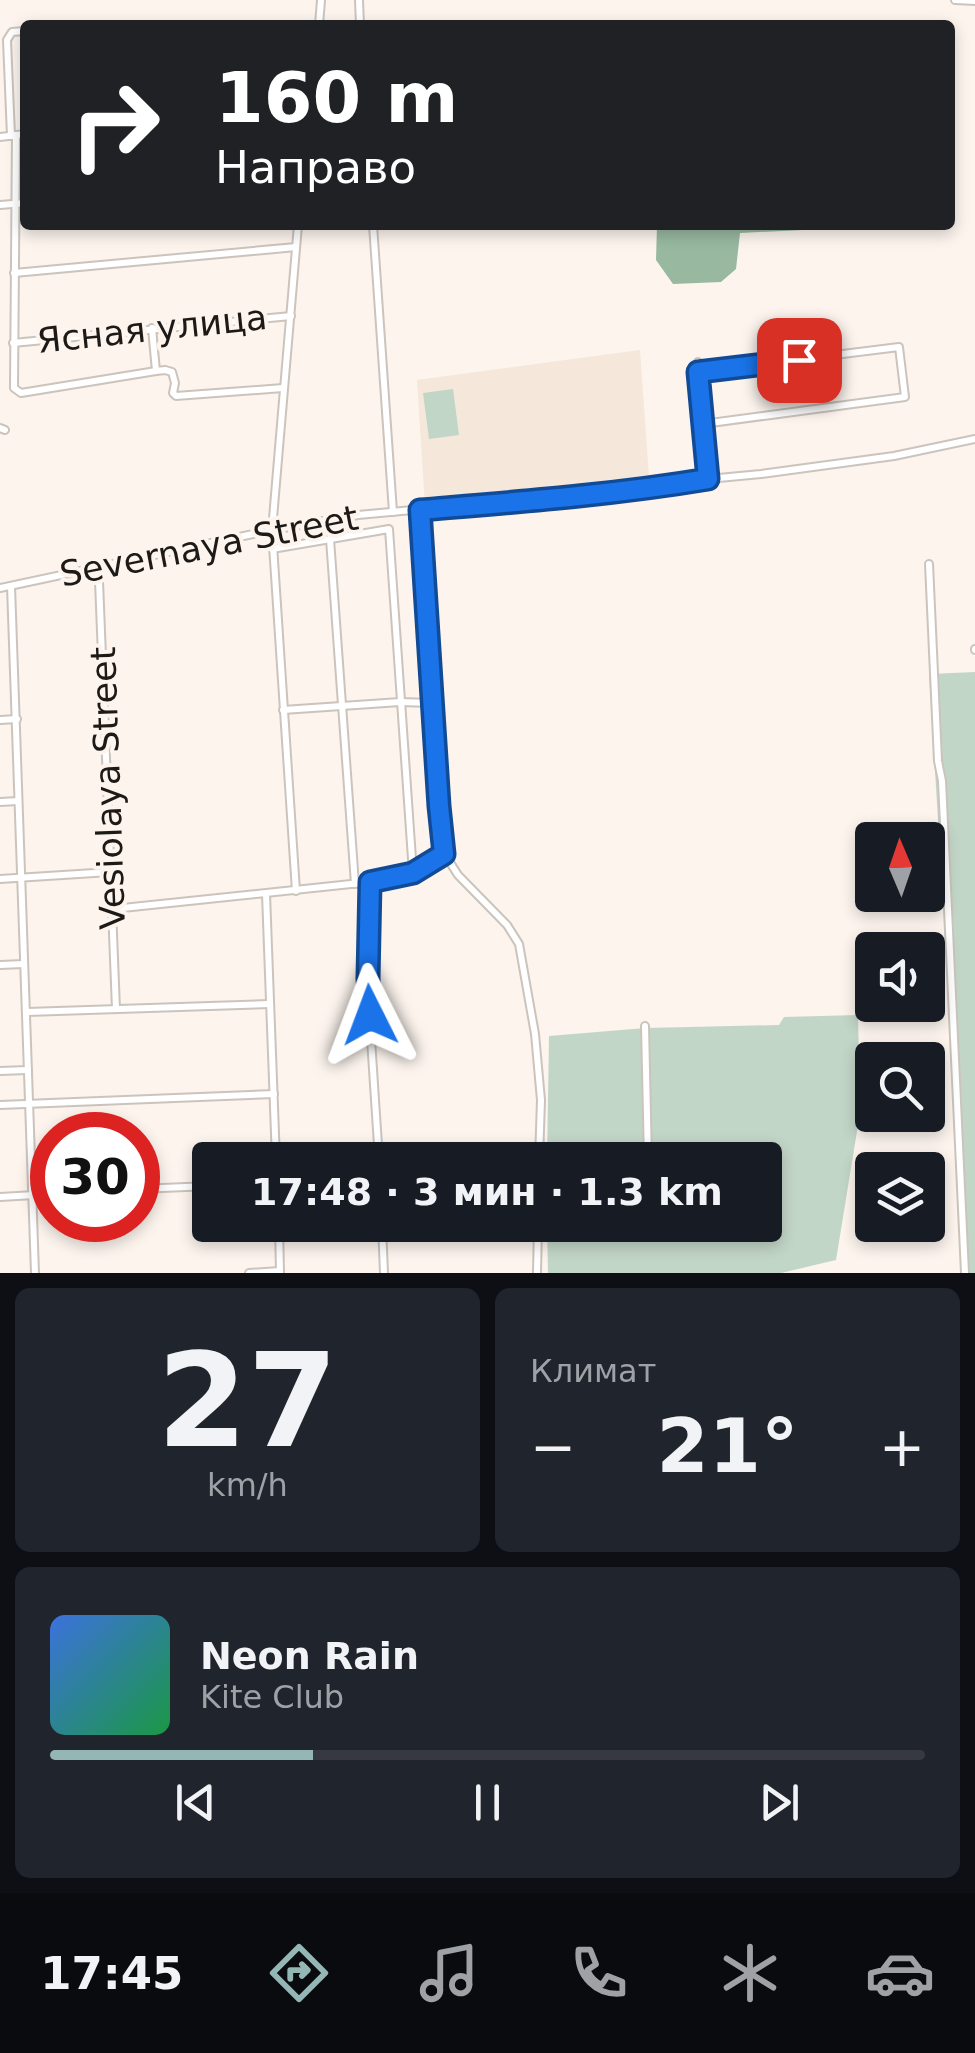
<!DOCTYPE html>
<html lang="ru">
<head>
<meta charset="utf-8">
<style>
  body { margin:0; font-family:"DejaVu Sans",sans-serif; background:#20242c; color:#f1f3f6; height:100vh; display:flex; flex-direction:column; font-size:38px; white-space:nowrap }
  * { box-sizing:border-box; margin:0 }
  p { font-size:32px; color:#9ea1a6 }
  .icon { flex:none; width:55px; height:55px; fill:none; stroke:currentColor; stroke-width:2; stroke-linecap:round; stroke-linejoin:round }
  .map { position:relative; height:1273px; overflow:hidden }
  .details { display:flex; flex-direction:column; gap:15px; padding:15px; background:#0d0f14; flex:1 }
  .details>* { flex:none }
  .hud { position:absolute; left:20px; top:20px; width:935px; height:210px; border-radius:10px; box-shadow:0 5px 15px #0003; background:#202124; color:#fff; overflow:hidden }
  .needle { width:65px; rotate:358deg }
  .fabs { position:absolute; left:855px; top:822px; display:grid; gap:20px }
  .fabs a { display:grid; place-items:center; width:90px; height:90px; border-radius:10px; background:#171b24; box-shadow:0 5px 15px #0003; font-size:50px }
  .speed { position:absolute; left:30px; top:1112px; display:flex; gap:20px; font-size:50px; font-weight:700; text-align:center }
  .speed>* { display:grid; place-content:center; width:130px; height:130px; border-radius:50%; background:#171b24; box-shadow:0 5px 15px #0003; line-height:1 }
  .speed .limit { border:15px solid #d22; background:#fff; color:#111 }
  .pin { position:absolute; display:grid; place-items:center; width:85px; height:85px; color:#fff; margin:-42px; border-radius:20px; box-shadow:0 5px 15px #0006 }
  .me { position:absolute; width:110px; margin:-55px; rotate:357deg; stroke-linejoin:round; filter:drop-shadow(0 0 8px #0008) }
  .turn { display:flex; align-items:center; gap:35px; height:210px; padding:0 30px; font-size:45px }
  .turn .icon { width:130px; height:130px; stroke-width:2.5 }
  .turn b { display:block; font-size:70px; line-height:85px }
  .big { font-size:75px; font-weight:700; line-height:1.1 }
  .details .widget { flex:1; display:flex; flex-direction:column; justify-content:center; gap:15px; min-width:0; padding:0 35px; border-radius:15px; background:#20242c }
  .details .dial { align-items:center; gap:0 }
  .dial b { font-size:130px; line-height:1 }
  .song { display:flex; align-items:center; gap:30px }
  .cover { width:120px; height:120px; border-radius:15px; background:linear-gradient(135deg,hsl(220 70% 55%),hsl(140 70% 35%)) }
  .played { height:10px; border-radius:5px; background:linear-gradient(90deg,#94b7b6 30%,#363941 30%) }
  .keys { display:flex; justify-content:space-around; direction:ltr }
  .heat { display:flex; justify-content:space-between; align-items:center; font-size:55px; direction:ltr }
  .details .tiles { flex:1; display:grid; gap:15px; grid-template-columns:1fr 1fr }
  .widget:last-child { grid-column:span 2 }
  .trip { position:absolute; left:192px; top:1142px; width:590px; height:100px; border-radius:10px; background:#171b24; box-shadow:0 5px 15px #0003; font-weight:700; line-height:100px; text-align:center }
  .menu { display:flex; height:160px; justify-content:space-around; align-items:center; background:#090b0e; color:#9ea1a6 }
  .menu .icon { width:70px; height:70px }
  .menu .on { color:#94b7b6 }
  .menu b { font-size:45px; color:#f1f3f6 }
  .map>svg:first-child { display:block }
  .built { fill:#f5e7da }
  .green { fill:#c2d6c7 }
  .forest { fill:#98b8a0 }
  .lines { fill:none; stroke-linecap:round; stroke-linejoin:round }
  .minor-casing { stroke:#cbc4bd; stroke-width:10 }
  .minor { stroke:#fff; stroke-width:6 }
  .route-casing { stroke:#114b97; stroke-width:25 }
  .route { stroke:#1a73e8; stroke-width:18 }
  .labels { text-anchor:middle; stroke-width:8; stroke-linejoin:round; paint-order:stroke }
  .street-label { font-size:35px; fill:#1c1917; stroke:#fcf4ed }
</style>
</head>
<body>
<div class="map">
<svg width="975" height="1273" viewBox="0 0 975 1273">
  <rect width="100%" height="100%" fill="#fcf4ed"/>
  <path class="built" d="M640 350 649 478 591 482 425 505 417 380Z"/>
  <g class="green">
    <path d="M453 389 459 435 429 439 423 393Z"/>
    <path d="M975 672V1273H966L929 674Z"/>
    <path d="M858 1015 860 1113 836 1260 781 1273H548L547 1225H765V1160H547L549 1036 645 1028 779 1025 784 1017Z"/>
  </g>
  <path class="forest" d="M657 225H905L740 233 736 269 721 282 673 284 656 260Z"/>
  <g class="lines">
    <g class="minor-casing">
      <g id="minor">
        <path d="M359 0 360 25"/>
        <path d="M955 0 975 1"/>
        <path d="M319 25 321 0"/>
        <path d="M16 135 14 388 21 393 156 371"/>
        <path d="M11 136 7 40 12 32 25 31"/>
        <path d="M0 137 25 134"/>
        <path d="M0 205 25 203"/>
        <path d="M373 225 393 512"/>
        <path d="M14 273 296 247"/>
        <path d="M152 328 156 371 165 370 172 372 175 383 173 393 176 396 283 388"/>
        <path d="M13 343 291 316"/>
        <path d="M698 362 708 479"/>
        <path d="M698 372 899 347 905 397 703 424"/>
        <path d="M0 428 5 430"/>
        <path d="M420 510 439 807 444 853 458 875 507 925 519 944 535 1034 541 1100 539 1160"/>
        <path d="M330 539 355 884"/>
        <path d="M272 549 389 529 413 873"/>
        <path d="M929 564 938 761 942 781 965 1273"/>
        <path d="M96 567 99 581 116 1009"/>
        <path d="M11 586 35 1273"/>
        <path d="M0 588 272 530 358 515 653 488 708 479 761 474 894 456 975 439"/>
        <path d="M975 649V650"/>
        <path d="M283 710 400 702 432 703"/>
        <path d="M0 720 17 719"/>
        <path d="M0 802 18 801"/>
        <path d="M0 879 110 872"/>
        <path d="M370 882 367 979 379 1160"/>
        <path d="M296 891 272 530 298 225"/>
        <path d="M266 894 276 1160"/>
        <path d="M113 909 370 882 413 873 444 853"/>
        <path d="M0 965 24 964"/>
        <path d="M27 1012 270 1004"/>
        <path d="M645 1026 648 1160"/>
        <path d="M0 1071 28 1070"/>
        <path d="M0 1105 274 1094"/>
        <path d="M138 1189 210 1186"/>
        <path d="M0 1197 52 1194"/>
        <path d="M279 1225 280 1273"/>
        <path d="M382 1225 384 1273"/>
        <path d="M249 1273 280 1271"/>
        <path d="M537 1273 538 1225"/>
      </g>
    </g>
    <use href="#minor" class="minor"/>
  </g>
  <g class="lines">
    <g class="route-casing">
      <path id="route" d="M370 1015 368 978 370 882 413 873 444 854 439 806 420 510C516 502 612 495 708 479L698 372 799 360"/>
    </g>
    <use href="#route" class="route"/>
  </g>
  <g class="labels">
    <g class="street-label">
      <text transform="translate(152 329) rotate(-6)" y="12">Ясная улица</text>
      <text transform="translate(209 546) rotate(-11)" y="12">Severnaya Street</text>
      <text transform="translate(108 788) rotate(-92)" y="12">Vesiolaya Street</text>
    </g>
  </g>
</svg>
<div class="fabs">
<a><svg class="needle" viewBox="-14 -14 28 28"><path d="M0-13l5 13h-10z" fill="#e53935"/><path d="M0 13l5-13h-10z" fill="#9ea1a6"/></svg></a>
<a><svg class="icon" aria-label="sound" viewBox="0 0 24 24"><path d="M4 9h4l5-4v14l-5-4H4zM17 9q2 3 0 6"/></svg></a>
<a><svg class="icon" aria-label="search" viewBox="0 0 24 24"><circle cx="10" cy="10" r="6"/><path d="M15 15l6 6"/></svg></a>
<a><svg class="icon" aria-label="layers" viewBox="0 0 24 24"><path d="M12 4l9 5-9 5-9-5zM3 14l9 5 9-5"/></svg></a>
</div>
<div class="speed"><div class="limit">30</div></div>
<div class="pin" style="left:799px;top:360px;background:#d93025"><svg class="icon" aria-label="arrive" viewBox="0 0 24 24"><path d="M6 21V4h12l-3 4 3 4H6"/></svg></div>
<svg class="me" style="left:370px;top:1015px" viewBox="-20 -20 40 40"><path d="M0-17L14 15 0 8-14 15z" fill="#1a73e8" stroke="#fff" stroke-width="4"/></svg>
<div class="trip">17:48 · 3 мин · 1.3 km</div>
<div class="hud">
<div class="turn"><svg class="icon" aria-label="right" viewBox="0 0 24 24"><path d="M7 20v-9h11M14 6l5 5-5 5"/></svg><div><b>160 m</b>Направо</div></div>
</div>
</div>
<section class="details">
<div class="tiles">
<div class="widget dial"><b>27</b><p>km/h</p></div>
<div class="widget"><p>Климат</p>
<div class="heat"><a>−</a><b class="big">21°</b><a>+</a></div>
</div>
<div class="widget">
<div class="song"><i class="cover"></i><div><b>Neon Rain</b><p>Kite Club</p></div></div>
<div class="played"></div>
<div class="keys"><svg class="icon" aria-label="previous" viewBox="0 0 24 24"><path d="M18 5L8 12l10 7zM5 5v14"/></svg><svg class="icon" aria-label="pause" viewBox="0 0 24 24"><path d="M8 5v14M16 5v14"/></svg><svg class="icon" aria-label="next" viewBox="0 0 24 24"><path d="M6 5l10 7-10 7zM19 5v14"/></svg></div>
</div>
</div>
</section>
<nav class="menu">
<b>17:45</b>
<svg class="icon on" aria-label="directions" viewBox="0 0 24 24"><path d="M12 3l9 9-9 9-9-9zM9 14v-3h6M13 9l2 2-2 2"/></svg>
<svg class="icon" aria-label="music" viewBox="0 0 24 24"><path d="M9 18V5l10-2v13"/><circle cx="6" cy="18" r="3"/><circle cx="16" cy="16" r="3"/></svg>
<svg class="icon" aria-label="phone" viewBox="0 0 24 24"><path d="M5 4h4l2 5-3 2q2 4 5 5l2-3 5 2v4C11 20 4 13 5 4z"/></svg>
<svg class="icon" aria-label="climate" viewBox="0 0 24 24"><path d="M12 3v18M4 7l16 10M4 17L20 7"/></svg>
<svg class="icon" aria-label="car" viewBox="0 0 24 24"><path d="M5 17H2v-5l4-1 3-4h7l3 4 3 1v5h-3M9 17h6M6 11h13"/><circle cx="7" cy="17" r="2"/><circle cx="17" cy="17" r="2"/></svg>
</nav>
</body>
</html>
